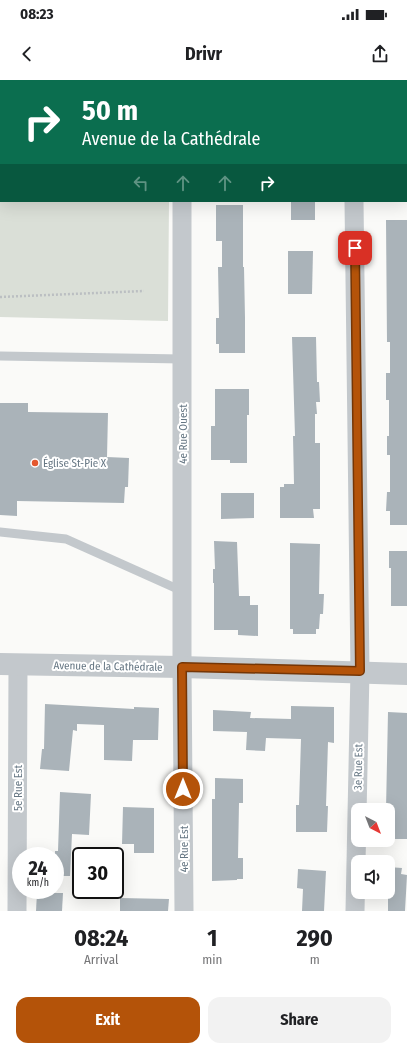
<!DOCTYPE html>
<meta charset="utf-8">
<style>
:root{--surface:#fff;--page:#f2f2f2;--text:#202124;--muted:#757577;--accent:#b45309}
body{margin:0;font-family:"Fira Sans Condensed",sans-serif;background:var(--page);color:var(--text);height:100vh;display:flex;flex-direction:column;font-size:15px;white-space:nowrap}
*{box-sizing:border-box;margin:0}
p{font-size:13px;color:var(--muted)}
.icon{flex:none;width:22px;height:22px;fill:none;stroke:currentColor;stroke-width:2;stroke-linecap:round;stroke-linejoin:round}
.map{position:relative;height:831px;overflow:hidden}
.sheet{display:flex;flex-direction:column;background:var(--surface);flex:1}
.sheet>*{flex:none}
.hud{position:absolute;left:0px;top:0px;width:407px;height:122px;box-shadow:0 4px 16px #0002;background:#0b6e4f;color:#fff;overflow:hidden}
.needle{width:26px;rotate:138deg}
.tools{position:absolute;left:351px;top:723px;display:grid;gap:8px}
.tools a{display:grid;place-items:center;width:44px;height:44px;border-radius:8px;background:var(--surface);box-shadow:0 4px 16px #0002;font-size:20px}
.speed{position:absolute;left:12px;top:767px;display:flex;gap:8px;font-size:20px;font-weight:700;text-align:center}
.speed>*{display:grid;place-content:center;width:52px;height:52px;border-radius:50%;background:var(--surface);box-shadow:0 4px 16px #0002;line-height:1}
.speed small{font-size:10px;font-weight:400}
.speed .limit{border:2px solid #111;border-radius:6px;background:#fff;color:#111}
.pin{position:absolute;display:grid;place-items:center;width:34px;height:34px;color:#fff;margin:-17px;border-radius:8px;box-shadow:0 2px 6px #0006}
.me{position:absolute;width:44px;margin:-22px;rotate:0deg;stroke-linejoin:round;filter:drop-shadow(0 0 3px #0008)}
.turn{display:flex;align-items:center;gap:14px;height:84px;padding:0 16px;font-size:18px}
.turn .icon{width:52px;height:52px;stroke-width:2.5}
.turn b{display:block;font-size:28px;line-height:34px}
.lanes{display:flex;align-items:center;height:38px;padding:0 16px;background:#0003;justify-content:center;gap:20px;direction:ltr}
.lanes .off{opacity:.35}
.eta{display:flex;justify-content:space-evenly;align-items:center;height:68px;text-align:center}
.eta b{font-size:24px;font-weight:700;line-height:28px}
.cta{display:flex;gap:8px;margin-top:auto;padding:8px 16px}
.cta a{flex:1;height:46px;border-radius:12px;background:var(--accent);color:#fff;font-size:16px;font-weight:700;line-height:46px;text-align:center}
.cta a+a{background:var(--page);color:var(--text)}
.status{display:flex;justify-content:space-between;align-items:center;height:28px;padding:0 20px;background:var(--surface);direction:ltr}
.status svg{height:11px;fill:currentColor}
header{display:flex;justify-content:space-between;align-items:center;height:52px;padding:0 16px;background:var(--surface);font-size:18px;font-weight:700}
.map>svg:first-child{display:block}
</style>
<div class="status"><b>08:23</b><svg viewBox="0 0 49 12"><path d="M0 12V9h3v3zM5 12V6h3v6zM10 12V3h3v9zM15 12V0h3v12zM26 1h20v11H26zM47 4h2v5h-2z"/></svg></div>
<header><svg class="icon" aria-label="back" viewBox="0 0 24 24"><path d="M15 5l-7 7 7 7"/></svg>Drivr<svg class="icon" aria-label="share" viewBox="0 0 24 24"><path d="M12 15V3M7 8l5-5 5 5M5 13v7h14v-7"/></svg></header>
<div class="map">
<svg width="407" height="831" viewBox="0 0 407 831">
<rect width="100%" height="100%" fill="#fafaf8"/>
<!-- green -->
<path fill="#dadfd7" d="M0,0H170L1,1V121H169L168,241L0,237Z"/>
<!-- building -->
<g fill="#aab3b9">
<rect x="291" y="121" width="24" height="19"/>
<path d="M216,125H243V187H244L245,238V273H219V264H216V238H219L218,187H222V161H216Z"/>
<path d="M386,140H407V445H390V431H386L387,412H390V375H387V356H389V320H386V293H390V262H387Z"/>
<path d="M288,171H313L312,214H288Z"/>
<path d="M292,257H316L317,302H319L320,322H316L317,334H315V363H320V429H313L314,438H280V407H284V404H294L293,356H295Z"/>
<path d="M215,309H249V335H247V383H230V380H211V346H215Z"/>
<path d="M0,323H28V332L108,333L107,377L129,378L128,407H125L124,423L17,421V436L0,435Z"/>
<path d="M221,413H254V438L221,439Z"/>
<path d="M214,461L237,462L239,516H250V525H258V556L238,555V550H214V503H213V489H215Z"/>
<path d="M290,463L320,464L319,514H324L323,534H320L319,549H316V554H293V549H290Z"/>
<path d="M389,471H407V526H391V488H389Z"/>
<path d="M45,624L134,629V627L159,628L158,660H133L132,681L104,680V645L77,644V651L73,650L69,691L40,689L42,669H44Z"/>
<path d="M291,626L334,627V663L328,662L326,726H328L327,752H296V725H299L301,659L266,658L265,671L246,670L247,652L213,651V630L251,632L250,638L291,639Z"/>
<path d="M388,632L407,633V759H388V730H386Z"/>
<path d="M215,698L243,699V723H239L238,778H243V799H237V800L212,801V719H215Z"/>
<path d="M60,712L91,714L89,755L72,754L70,796H55V771H58Z"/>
<path d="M123,727L154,728V773H134V764H122Z"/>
<path d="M388,787L402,788L401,794L407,795L405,831H388Z"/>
<path d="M298,789L326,791L324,831H302L303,809L297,808Z"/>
<path d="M37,813H63L62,831H36Z"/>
<path d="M120,818L169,819L168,831H120Z"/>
</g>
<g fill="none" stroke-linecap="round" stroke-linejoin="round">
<!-- path -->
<path stroke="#bbbfc2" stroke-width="2.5" stroke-dasharray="2 2" stroke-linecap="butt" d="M0,217L144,211"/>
<!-- service -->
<g stroke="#c3c8cc" stroke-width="9">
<path d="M0,276L183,279"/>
<path d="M0,452L66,459L182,511"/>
</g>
<!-- minor -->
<g stroke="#c3c8cc" stroke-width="19">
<path d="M353,0V1"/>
<path d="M187,1V0"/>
<path d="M182,121V587L184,831"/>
<path d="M354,121L360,591L355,831"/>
<path d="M17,831L18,585"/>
</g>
<!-- tertiary -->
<path stroke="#c3c8cc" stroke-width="22" d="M0,584L182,587L407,594"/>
</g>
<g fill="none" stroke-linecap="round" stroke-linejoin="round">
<!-- route casing -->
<g stroke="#753606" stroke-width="10">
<path id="route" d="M183,709L182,587L360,591L355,168"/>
</g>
<!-- route -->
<use href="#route" stroke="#b45309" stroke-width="7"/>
</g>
<!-- markers -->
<circle fill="#e4572e" stroke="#fff" stroke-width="1.5" cx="35" cy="383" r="4"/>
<g text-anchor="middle" stroke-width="4" stroke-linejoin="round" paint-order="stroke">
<!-- street labels -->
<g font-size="11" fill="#657683" stroke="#fff">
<text transform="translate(183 354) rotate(-90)" y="4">4e Rue Ouest</text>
<text transform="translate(108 586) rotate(1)" y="4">Avenue de la Cathédrale</text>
<text transform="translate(358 687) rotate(-89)" y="4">3e Rue Est</text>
<text transform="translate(18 708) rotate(-90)" y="4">5e Rue Est</text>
<text transform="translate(184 769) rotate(-90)" y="4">4e Rue Est</text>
</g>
<!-- poi labels -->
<g font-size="11" fill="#657683" stroke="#fff" text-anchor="start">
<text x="43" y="387">Église St-Pie X</text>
</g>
</g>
</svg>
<div class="tools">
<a><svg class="needle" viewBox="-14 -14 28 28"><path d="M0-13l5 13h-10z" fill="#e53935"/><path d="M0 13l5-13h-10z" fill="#757577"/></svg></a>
<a><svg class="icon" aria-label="sound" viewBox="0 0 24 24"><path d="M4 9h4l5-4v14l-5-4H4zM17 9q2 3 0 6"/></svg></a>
</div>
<div class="speed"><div>24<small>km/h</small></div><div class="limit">30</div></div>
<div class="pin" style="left:355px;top:168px;background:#d93025"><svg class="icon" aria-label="arrive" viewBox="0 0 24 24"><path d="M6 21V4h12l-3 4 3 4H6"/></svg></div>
<svg class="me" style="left:183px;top:709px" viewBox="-20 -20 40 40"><circle r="17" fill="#b45309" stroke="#fff" stroke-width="3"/><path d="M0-11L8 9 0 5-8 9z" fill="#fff"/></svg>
<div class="hud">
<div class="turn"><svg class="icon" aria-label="right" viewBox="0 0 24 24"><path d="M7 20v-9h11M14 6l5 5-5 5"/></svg><div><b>50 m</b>Avenue de la Cathédrale</div></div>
<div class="lanes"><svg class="icon off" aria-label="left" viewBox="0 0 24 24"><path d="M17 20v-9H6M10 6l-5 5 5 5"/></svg><svg class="icon off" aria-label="ahead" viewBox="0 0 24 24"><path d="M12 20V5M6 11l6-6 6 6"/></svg><svg class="icon off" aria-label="ahead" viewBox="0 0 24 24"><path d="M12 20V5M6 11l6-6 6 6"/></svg><svg class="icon" aria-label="right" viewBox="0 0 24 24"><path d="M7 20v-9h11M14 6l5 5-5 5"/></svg></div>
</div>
</div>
<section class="sheet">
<div class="eta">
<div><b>08:24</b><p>Arrival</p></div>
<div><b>1</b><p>min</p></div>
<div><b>290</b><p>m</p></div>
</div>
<div class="cta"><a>Exit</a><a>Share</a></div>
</section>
